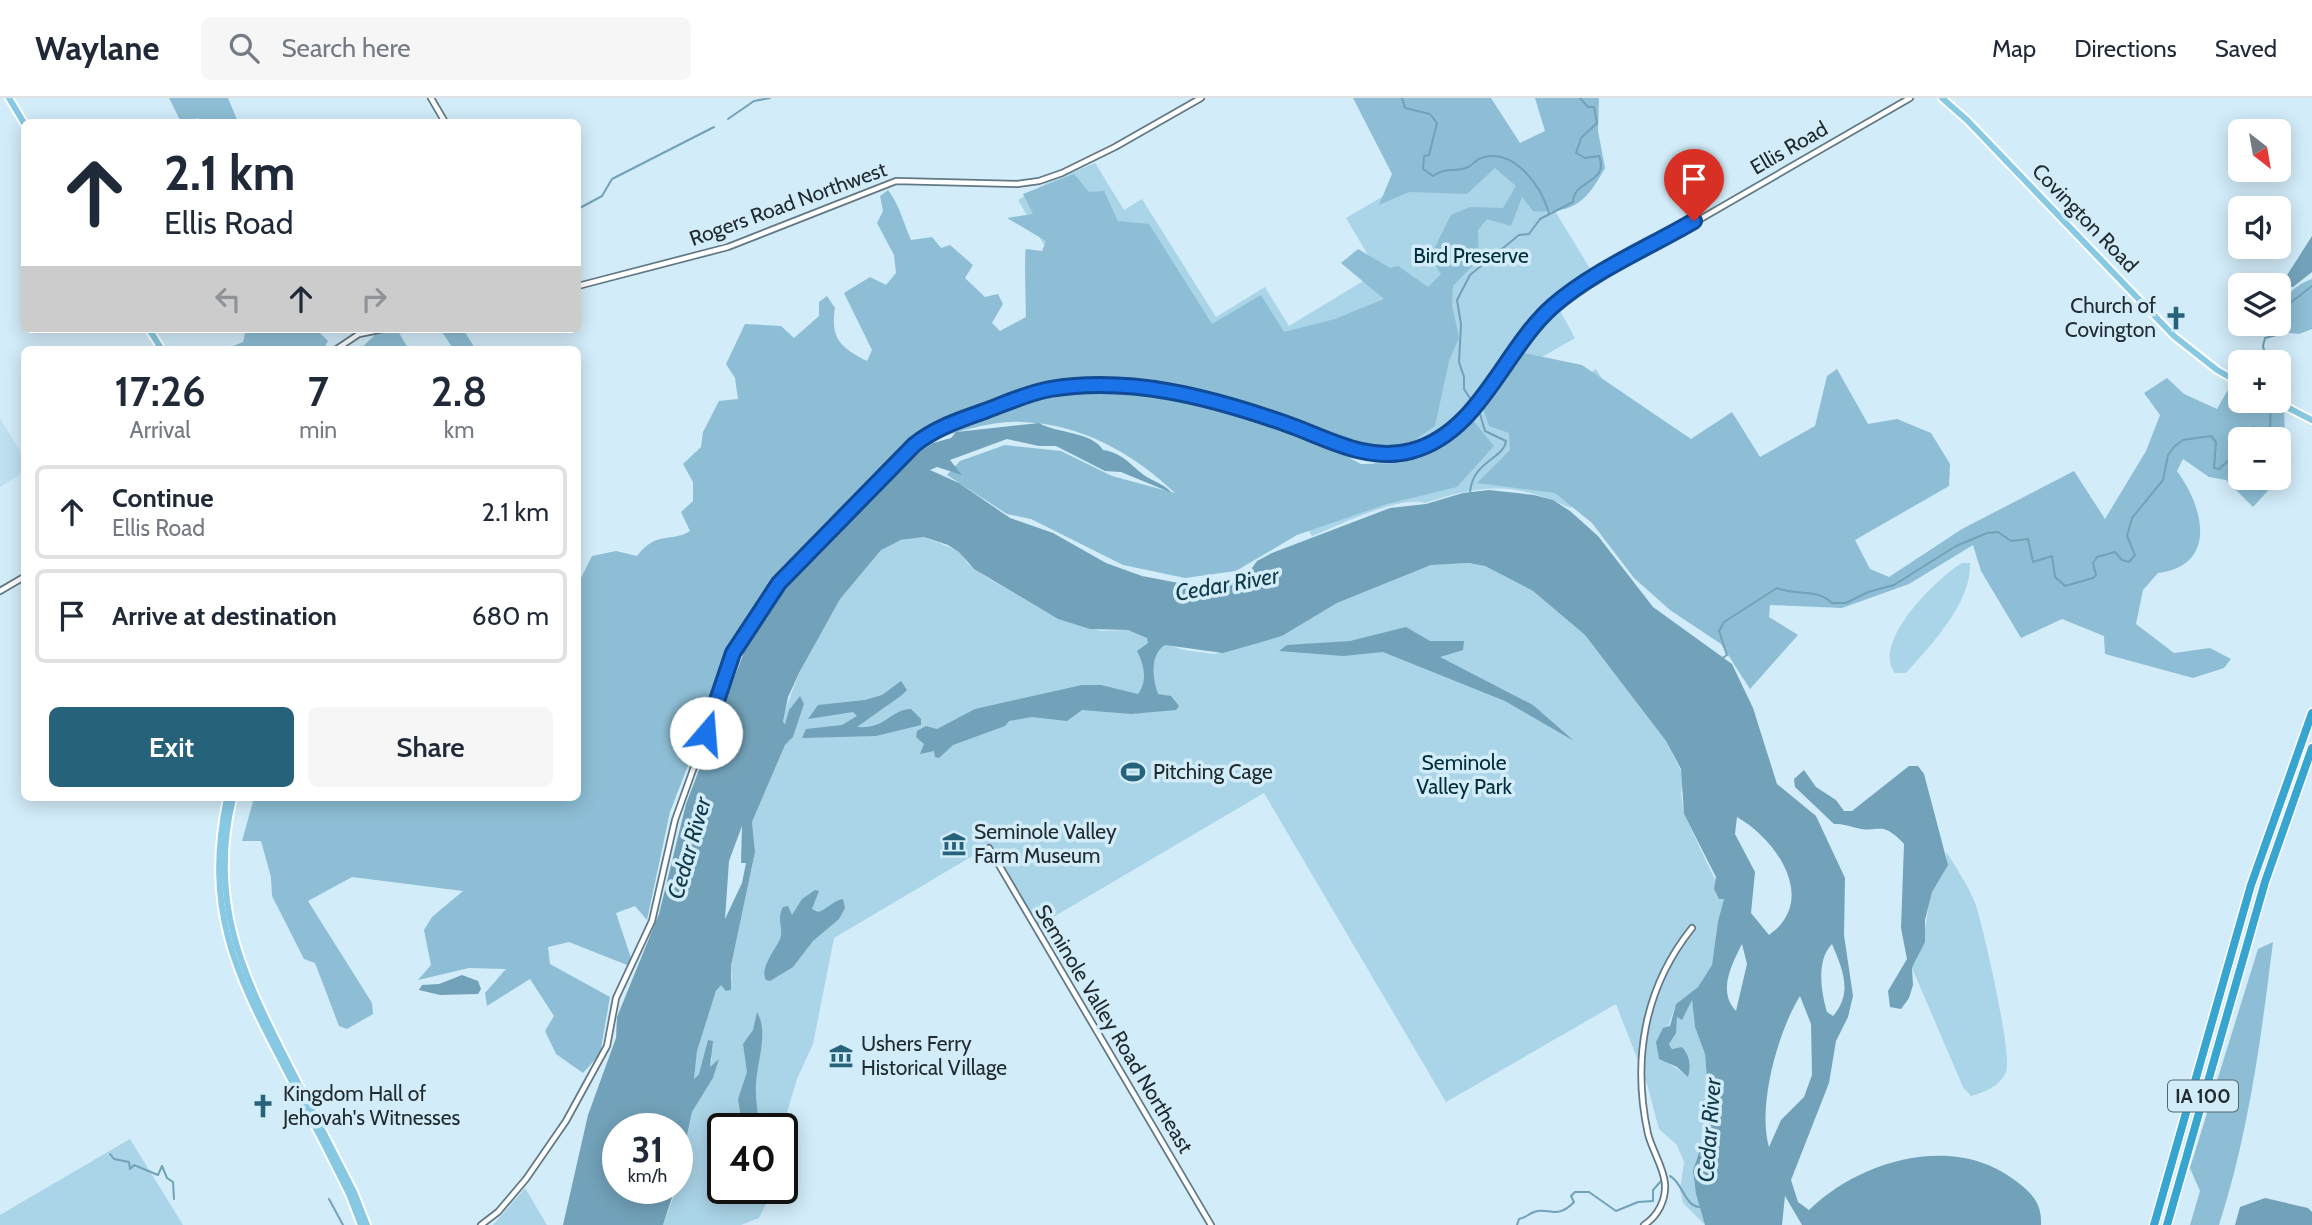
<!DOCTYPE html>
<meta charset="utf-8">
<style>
:root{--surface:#fff;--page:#f6f6f7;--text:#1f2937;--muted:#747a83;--line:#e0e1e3;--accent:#26627a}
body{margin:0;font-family:Cabin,sans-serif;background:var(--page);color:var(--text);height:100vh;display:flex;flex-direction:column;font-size:26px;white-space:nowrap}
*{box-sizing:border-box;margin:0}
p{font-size:23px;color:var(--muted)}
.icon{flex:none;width:38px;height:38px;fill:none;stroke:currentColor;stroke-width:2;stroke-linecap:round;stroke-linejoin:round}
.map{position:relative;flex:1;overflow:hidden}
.sheet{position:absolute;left:21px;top:248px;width:560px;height:455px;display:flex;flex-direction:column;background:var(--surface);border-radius:10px;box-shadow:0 4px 18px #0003}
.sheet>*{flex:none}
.guide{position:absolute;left:21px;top:21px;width:560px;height:214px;border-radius:10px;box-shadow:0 4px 18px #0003;background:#fff;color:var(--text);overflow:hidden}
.needle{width:46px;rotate:149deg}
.controls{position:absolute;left:2228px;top:21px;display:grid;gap:14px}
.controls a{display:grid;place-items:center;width:63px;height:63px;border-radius:10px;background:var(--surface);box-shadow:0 4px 18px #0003;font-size:35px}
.speed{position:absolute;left:602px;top:1015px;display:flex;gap:14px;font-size:35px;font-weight:700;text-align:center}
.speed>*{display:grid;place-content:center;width:91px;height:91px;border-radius:50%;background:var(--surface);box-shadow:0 4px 18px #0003;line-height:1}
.speed small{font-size:18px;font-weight:400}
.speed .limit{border:4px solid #111;border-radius:10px;background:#fff;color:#111}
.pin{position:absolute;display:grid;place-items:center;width:60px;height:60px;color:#fff;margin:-72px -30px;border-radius:50% 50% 50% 0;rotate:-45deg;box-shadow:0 0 7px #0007}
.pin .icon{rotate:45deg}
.me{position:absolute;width:77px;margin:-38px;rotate:18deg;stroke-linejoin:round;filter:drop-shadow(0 0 5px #0008)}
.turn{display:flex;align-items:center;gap:24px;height:147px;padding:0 28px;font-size:32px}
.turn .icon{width:91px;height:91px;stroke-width:2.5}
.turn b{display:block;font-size:49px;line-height:60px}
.lanes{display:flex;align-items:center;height:66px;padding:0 28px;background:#0003;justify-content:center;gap:35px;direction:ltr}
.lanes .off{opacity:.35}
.eta{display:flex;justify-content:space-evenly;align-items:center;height:119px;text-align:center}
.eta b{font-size:42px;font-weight:600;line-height:49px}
.primary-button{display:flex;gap:14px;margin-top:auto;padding:14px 28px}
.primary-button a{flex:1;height:80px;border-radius:10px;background:var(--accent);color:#fff;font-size:28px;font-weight:600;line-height:80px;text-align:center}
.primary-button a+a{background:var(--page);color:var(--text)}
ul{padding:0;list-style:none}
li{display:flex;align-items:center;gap:21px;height:94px;margin:0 14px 10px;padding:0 14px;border:4px solid var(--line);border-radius:10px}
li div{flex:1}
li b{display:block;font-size:26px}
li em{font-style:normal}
header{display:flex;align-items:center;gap:42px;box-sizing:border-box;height:98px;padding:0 35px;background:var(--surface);border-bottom:2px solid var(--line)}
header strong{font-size:33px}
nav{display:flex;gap:38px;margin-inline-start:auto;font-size:24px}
.search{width:490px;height:63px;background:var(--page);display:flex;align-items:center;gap:18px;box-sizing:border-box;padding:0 24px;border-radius:10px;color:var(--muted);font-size:26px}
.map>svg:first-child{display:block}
</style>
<header>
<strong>Waylane</strong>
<div class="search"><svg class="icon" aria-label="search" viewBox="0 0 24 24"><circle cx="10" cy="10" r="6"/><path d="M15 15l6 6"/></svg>Search here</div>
<nav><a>Map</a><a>Directions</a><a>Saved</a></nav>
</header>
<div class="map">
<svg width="2312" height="1127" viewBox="0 0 2312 1127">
<rect width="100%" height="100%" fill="#d2ecf9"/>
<!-- built -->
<path fill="#bfe0f0" d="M0,320L24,360V374L0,389Z"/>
<!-- green -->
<g fill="#aad4e7">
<path d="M1503,28L1594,177L1554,202L1575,240L1535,263L1576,283L1596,271L1639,341L1627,375L1570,410C1515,384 1483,386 1425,405C1399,397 1338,428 1312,438L1296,413L1377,363L1379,347L1186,291L1131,284L1133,259L1048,154L1018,102L1045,86L1095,65L1124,112L1142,101L1216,219L1265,189L1289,228L1378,174L1346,120Z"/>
<path d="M924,439L959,453L968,466L986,479L1058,521L1101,533L1128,532L1183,552L1214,556L1282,538L1337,505L1431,467L1469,465L1485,468L1533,493L1585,537L1666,643L1684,679L1681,695L1684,716L1724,801L1718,823L1712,867L1698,889L1676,906L1658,957C1667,966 1678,970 1687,978L1686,953L1682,949L1673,951L1669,946L1677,918L1685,916L1692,901L1695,929L1705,956L1710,1019L1696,1062L1694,1084L1705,1127L1683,1105L1680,1092L1684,1064L1677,1047L1659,1031L1647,986L1616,906L1446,1004L1264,695L1038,828L991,747L834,840L813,946L797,981L782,1031H723V1090H774L759,1120L741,1127H663L677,1090L692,1014L713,980L718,962L710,970L712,960L707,953L699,976L694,981L697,953L716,894L720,887L732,882L731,868L755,754L752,724L785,647L793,639L804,606L788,617L786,626L783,624C794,574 842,481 883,450C895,442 911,441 924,439Z"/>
<path d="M1962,465H1970C1972,504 1931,547 1906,575H1895C1871,544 1937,480 1962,465Z"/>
<path d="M1946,753C1956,770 1968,787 1975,805C1983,827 2013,959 2006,974C2000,988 1985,994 1971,998L1963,989L1912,870C1926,848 1925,824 1930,800C1934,781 1949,775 1946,753Z"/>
<path d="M130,1041L183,1127H0V1117Z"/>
<path d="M525,1090L547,1127H493Z"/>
</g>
<!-- forest -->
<g fill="#8dbed5">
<path d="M169,0H228L238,24H202L198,20L181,24Z"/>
<path d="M1353,0H1491L1520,45L1545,33L1535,0H1599L1598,33L1605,70C1586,104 1574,116 1533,113L1522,99L1511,128L1487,121L1478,132L1479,161L1453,188L1452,207L1459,240L1449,263L1435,328L1400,352L1364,351L1259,309L1116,280L1040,289L924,334L834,421L773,487L738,538L670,714L647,822L635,808L616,815L631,860L627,867L569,844L548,849L550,866L610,899L600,956L583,975L556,956L545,933L554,918L530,881L487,908L485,895L506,871L469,870L418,882L431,867L424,832L432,819L463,793L352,779L308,803L372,905L373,916L347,931L339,928L315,865L304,861L272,798L271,779L261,743H242L254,700H578V486L592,458L616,453L637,458C657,432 671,445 690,433L681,414L693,403V384L683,366L701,349L703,334L719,303L738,301L735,280L726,266L745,226L781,228L794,240L819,218V204L827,198L835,210C830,241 841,250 867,263L872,252L844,195L870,179L886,187L896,175L894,157L877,125L883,113L880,98L888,92C900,108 903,124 911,142L932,139L941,150L950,147L973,167L965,180L985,199L998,196L1003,206L992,225L1000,233L1026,219C1026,209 1024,156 1026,151L1042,153L1046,143L1007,120L1033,116L1023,96L1074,76L1089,94L1104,93L1118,123L1149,126L1212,226L1261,197L1284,234L1335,221L1384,201L1341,165L1358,151L1390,170L1398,168L1428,189L1441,176L1430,159L1451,117L1470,109L1503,110L1516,88L1495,70L1467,96L1409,94L1379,107L1392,76Z"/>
<path d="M2312,181V231L2299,236L2282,234L2275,226H2278C2278,204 2292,188 2312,181Z"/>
<path d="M246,231H316L328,243L323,252H223L243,244Z"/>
<path d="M440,231H463L476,252H454Z"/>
<path d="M398,233L409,252H359L375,237Z"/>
<path d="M1524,255L1582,267L1691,341L1732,314L1760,359L1815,328L1827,278L1837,271L1868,326L1897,321L1931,335L1950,366L1949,388L1855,442L1870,471L1889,479L1962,431L2074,373L2105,421L2146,353L2160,317L2144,295L2167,280L2184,296L2217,311L2229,290L2240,294V303H2261L2284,312L2285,339L2279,346L2278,341H2240V380H2278L2279,370L2285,374L2253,409L2226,382L2209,379L2183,361L2177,373C2204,410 2218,467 2158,475L2143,492L2136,526L2174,555L2210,550L2231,561L2224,570L2193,580L2105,556L2104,538L2062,521L2021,540L1981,473L1973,447L1909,486L1842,510L1770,507L1769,519L1798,537L1750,591L1721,546L1670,512L1634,480L1592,425L1555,395L1477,385L1510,352L1509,335L1489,328L1482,307Z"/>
<path d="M1117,294L1201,304L1331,350L1361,366L1401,365L1442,350L1472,321L1494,348L1457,389L1387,406L1297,437L1236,473L1185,480L1123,467L1031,421L1007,416L947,377L960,363L1005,347L1061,353L1112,378L1175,395C1133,355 1081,326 1022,324C991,322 956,335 927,343L980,320L1054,297Z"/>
<path d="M2273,844C2261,940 2249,1034 2219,1127H2190L2200,1093L2190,1070L2258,851Z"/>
</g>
<!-- water -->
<g fill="#72a2b9" fill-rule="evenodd">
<path d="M2312,138V174L2293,189L2286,188L2284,182Z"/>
<path d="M1039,325C1058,336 1091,333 1103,352C1121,355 1127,363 1140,374C1150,383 1162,384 1172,395L1121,374L1105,373L1056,348H1039L1007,341L950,362L962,377L937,369L930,372L959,385L1010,420L1053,435L1106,465L1142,478L1189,487L1239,482L1245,480L1257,463L1272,455L1390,410L1426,406L1463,395L1489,392L1534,397L1553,402L1570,413L1598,438L1653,509L1732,566L1753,610L1777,686L1816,718L1845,780L1844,837L1853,898L1848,919L1836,943L1829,985L1791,1082L1798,1104L1809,1112C1861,1061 1955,1035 2016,1083C2033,1096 2042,1106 2041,1127H1802L1785,1098L1782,1127H1705L1696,1096L1693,1073L1710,1019L1705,956L1695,929L1692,902L1682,922L1677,919L1676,935L1669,946L1672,951L1682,949C1690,957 1691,969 1688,979L1677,969L1659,961L1656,944L1663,930L1670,928L1676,906L1698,889L1712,867L1718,823L1724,801H1719L1714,791L1716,779L1684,716L1681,671L1666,643L1585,537L1533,493L1485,468L1469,465L1431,467L1337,505L1282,538L1223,555L1165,547C1150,556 1152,580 1158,596L1171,598L1179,608L1176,612L1131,616L1082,612L1067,623L1032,619L1009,623L1005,628L953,647L939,660L935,659L934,653L920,656L924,646L916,639L917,633L926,628L937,631L975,611L1082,587H1101L1138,596C1148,583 1144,566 1137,553L1148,545L1147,540L1128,532L1090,531L1058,521L974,471L959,454L948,447L924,439L901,442L881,452L840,501L800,573L788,599L783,624L785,626L789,612L800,598L804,606L793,639L785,647L752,724L755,754L731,868V892L726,893L721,887L716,893L697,953L694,981L699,976L708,942L713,943L710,969L719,961L713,980L692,1014L677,1085V1031H618V1090H675L663,1127H563L588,1017L616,940L617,919L659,816L686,706L749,541L789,484L855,412L912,359L933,345L951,340L956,334ZM1737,719C1776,741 1819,802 1769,837L1751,815L1755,774L1735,736ZM742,728L741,765H746L742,785L725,821L729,763ZM1742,846L1747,866L1736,913C1717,893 1732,866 1742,846ZM1832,846C1843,872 1853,895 1833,918L1827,914C1821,894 1816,862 1832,846ZM1800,898L1811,926L1812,977L1804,999L1781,1022L1769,1049C1757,1009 1778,933 1800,898Z"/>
<path d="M1406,529L1430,543H1464L1463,552L1440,559L1533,607L1574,643L1505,603L1383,554L1343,558L1279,553L1287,547L1350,543Z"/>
<path d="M901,583L907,592L902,597L857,629C887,631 889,612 911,611L921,621V627L876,638L802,640L806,631L842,627L857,618L853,614L808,621L818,607L865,602L882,597Z"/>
<path d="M1909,668H1918L1924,676L1948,767L1932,794L1925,822V844L1912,870L1913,887L1909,900L1901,911L1890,909L1888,893L1907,861L1901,830L1904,746C1881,721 1879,736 1857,730C1848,728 1844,726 1834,726L1795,689L1794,681L1804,672L1816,689L1836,702L1844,713H1852Z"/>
<path d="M815,792L819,793L812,811L818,814C828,811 832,803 843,801L845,810L839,821L813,843L793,869L770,883L766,882C759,871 775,852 780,841C784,830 776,821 783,809L788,808L792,817L802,801Z"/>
<path d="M462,877L478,883L481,891L478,896L440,897L419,892L422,887L439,886Z"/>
<path d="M757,914C769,934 757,964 756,986C755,1001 758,1016 760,1031H743L738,1001L747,974L743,946L753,932Z"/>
<path d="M2265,1100L2308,1110L2312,1114V1127H2235L2240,1109Z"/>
</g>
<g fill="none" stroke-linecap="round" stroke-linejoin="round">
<!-- stream -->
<g stroke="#72a2b9" stroke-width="2">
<path d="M1402,0L1405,10L1430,16L1437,25L1429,57L1424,58L1423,71L1433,78C1446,68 1457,75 1468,69C1473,67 1475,62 1481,60C1514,49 1541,88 1549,115"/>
<path d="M728,21L754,3L770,0"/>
<path d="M578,111L602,98L612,81L714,29"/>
<path d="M303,252L306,250"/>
<path d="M2267,264L2263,248L2265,240L2280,236L2290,219V205L2312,188"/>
<path d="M2245,341L2253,329L2261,333L2270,331L2271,303"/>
<path d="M1470,395C1472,363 1504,361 1506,343L1485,333L1480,316L1464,291V279L1459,264L1461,226L1457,202L1470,177L1519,137L1529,136L1540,121L1573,104C1573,82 1610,85 1599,58L1585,60L1576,55L1581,40L1597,25L1594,9H1588L1580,0"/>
<path d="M1721,561L1727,557L1719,533L1724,524L1777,490C1795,498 1817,490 1832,505H1846L1868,494L1894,487L1956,448L1987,435L1998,434L2011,443L2028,441L2033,464L2052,458L2055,479L2065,488L2093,480L2096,477L2093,465L2097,459L2115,454L2122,462L2129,464L2135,457L2127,438L2132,420L2163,382L2168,357L2174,349L2183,342L2211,338L2216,344L2214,370L2219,371L2240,352"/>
<path d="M110,1056L114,1061L129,1064L130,1071L134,1067L158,1077L162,1068L167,1080L173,1084L174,1101"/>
<path d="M1670,1078C1683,1085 1684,1107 1699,1109"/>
<path d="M329,1101L343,1127"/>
<path d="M1517,1127L1519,1121C1526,1120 1528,1116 1534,1114C1548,1108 1556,1123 1574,1104L1571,1098L1575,1094H1589L1616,1113L1638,1104L1653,1103V1092L1662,1082"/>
</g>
<!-- minor casing -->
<g stroke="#627984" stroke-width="8">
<g id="minor">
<path d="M431,0L445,24"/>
<path d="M578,188L728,149L896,83L1017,86L1039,83L1062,75L1115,49L1201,0"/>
<path d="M335,252L359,236L384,231"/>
<path d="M0,493L24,479"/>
<path d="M989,750L1211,1127"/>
<path d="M481,1127L498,1114L526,1081L566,1023L607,948L616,900L652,823L675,722L738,546L790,473L922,340C942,326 966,319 990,311C1009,304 1029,295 1050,291C1128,278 1205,298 1278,323C1328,339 1378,373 1430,347C1483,320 1512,243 1560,202L1910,0"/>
<path d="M1644,1127C1658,1118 1666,1102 1665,1086C1664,1070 1652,1052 1648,1036C1632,962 1644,890 1692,830"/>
</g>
</g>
<!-- major casing -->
<g stroke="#fff" stroke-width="10">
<g id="major">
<path d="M9,0L24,25"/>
<path d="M1942,0L1967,22L2174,238L2217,272L2240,285"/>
<path d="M149,231L162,252"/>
<path d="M2275,303L2312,322"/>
<path d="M227,700C204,810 234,873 284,968C306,1011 328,1053 349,1096L361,1127"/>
<path d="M233,700C208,804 242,875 288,965C310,1008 332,1051 354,1094L367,1127"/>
</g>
</g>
<!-- highway casing -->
<g stroke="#fff" stroke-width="11">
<g id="highway">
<path d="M2154,1127L2251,787L2312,615"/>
<path d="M2167,1127L2265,784L2312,650"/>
</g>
</g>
<!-- minor -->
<use href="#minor" stroke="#fff" stroke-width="4.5"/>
<!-- major -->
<use href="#major" stroke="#87c9e2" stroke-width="6"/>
<!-- highway -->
<use href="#highway" stroke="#37a5cf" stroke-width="8"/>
</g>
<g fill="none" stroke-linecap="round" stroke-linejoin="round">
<!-- route casing -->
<g stroke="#114b97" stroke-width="18">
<path id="route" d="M706,635L733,555L779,485L914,347C935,330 959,322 985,313C1006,305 1028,295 1050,291C1130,278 1209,299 1284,325C1325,339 1366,365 1411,353C1480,335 1503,252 1553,208C1593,173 1648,150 1694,123"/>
</g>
<!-- route -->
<use href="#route" stroke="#1a73e8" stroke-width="12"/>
</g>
<!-- icons -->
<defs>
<g id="church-bare" transform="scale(1.89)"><path d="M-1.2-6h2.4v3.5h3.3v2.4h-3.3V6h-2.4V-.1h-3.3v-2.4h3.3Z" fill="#26627a" stroke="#d2ecf9" stroke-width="2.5" paint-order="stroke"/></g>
<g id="stadium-bare" transform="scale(1.89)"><path d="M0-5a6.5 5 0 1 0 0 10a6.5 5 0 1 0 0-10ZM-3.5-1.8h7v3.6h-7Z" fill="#26627a" stroke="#d2ecf9" stroke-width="2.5" paint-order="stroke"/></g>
<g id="museum-bare" transform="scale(1.89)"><path d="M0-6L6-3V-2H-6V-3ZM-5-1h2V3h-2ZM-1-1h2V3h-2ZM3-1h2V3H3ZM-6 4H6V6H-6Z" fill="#26627a" stroke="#d2ecf9" stroke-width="2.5" paint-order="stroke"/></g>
</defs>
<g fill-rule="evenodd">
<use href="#church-bare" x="2176" y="220"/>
<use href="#stadium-bare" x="1133" y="674"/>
<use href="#museum-bare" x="954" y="746"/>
<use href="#museum-bare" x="841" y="958"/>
<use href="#church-bare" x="263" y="1008"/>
</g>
<g text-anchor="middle" stroke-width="7" stroke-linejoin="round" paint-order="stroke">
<!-- shield labels -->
<rect fill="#d2ecf9" stroke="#57666c" stroke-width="2" x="2168" y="982.5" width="70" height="31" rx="5"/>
<g font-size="19" font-weight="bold" fill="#222c30">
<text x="2203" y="1005">IA 100</text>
</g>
<!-- street labels -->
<g font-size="21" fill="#222c30" stroke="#d2ecf9">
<text transform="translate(1789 50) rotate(-30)" y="7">Ellis Road</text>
<text transform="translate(788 106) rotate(-20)" y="7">Rogers Road Northwest</text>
<text transform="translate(2085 120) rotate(46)" y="7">Covington Road</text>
<text transform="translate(1114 931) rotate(59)" y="7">Seminole Valley Road Northeast</text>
</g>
<!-- park labels -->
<g font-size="21" fill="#012e3e" stroke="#d2ecf9">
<text x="1471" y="165">Bird Preserve</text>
<text x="1464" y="672">Seminole<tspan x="1464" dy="24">Valley Park</tspan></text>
</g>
<!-- poi labels -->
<g font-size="21" fill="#222c30" stroke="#d2ecf9" text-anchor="start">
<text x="2156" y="215" text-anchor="end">Church of<tspan x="2156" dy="24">Covington</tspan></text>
<text x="1153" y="681">Pitching Cage</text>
<text x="974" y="741">Seminole Valley<tspan x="974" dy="24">Farm Museum</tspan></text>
<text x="861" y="953">Ushers Ferry<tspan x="861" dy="24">Historical Village</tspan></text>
<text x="283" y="1003">Kingdom Hall of<tspan x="283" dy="24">Jehovah's Witnesses</tspan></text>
</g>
<!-- water labels -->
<g font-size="23" font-style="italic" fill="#103b4b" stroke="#d2ecf9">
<text transform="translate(1227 486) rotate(-10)" y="8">Cedar River</text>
<text transform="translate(689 750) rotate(-74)" y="8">Cedar River</text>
<text transform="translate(1709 1032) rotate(-86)" y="8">Cedar River</text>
</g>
</g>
</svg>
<div class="controls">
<a><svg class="needle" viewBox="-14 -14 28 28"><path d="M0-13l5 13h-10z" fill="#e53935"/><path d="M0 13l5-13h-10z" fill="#747a83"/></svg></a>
<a><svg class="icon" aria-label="sound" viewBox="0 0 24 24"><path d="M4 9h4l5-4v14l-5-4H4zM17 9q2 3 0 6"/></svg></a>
<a><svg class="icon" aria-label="layers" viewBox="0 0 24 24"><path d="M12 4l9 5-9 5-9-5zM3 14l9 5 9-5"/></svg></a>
<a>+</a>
<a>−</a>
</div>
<div class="speed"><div>31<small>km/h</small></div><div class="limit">40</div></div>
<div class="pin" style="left:1694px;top:123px;background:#d93025"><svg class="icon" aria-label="arrive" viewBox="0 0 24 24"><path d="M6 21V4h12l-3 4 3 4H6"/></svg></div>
<svg class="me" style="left:706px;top:635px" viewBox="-20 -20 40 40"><circle r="19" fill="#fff"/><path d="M0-13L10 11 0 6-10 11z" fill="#1a73e8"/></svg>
<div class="guide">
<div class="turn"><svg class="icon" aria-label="ahead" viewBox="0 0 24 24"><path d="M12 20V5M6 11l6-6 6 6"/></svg><div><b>2.1 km</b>Ellis Road</div></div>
<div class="lanes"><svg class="icon off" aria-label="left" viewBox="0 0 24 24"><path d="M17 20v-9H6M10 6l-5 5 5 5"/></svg><svg class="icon" aria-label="ahead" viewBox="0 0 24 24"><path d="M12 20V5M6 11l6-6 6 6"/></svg><svg class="icon off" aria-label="right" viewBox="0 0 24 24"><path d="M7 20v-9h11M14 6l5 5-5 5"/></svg></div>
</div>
<section class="sheet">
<div class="eta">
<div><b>17:26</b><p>Arrival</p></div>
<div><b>7</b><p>min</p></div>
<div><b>2.8</b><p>km</p></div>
</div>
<ul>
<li><svg class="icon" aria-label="ahead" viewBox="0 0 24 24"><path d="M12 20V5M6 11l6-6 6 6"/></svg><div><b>Continue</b><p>Ellis Road</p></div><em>2.1 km</em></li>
<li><svg class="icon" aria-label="arrive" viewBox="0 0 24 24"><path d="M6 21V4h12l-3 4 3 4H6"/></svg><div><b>Arrive at destination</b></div><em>680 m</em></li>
</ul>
<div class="primary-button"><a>Exit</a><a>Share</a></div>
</section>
</div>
